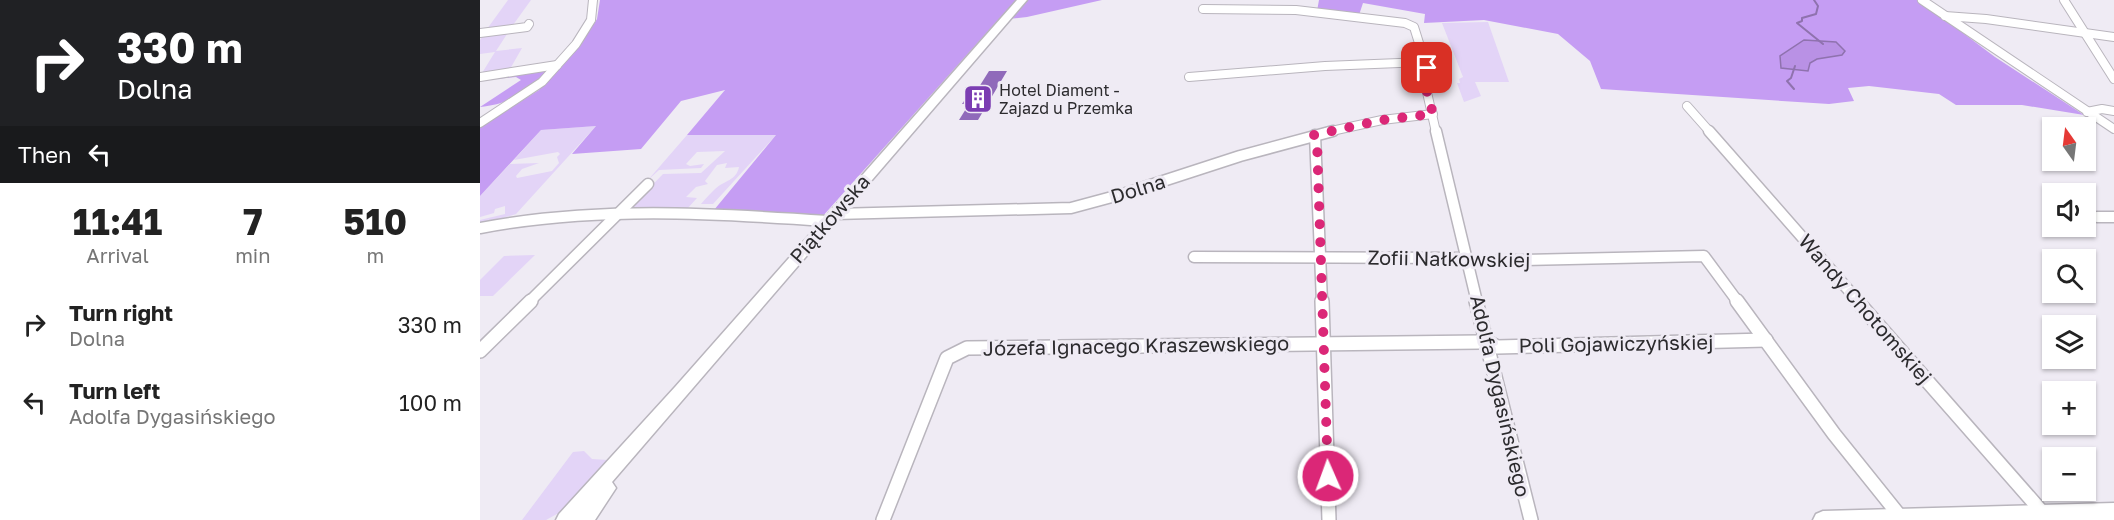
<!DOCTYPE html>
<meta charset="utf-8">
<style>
:root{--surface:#fff;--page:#f6f6f6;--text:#222;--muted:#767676}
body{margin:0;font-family:"Golos Text",sans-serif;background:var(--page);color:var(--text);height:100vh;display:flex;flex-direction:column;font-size:22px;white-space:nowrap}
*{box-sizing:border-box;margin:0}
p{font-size:20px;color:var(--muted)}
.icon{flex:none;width:33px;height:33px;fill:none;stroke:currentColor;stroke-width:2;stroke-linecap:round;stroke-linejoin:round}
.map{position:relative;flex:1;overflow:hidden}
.sheet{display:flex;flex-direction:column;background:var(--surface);width:480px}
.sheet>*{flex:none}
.guide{background:#202124;color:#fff;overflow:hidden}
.needle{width:39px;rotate:346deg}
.controls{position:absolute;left:1562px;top:117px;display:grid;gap:12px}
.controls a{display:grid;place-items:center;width:54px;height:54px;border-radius:0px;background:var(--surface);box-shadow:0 2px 4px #0004;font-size:30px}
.pin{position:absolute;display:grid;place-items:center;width:51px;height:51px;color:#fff;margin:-26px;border-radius:12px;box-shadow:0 3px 9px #0006}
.me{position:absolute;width:66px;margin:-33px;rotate:358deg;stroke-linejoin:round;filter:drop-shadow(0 0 4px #0008)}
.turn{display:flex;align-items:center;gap:21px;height:126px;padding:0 18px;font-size:27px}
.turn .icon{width:78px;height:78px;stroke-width:2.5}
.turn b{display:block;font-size:42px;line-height:51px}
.then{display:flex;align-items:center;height:57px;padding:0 18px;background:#0003;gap:12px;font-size:22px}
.eta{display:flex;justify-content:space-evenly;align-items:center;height:102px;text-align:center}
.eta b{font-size:36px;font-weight:700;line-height:42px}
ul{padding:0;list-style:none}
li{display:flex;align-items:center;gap:18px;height:78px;padding:0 18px}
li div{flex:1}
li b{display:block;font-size:22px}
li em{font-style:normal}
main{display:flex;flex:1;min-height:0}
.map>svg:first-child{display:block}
</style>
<main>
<section class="sheet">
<div class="guide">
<div class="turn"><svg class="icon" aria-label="right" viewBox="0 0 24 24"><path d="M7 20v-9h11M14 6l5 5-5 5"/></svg><div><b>330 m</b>Dolna</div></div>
<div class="then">Then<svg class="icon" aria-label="left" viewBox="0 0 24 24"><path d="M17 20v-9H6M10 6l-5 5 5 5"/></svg></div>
</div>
<div class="eta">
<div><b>11:41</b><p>Arrival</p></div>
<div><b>7</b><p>min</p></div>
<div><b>510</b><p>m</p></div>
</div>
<ul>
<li><svg class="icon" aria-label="right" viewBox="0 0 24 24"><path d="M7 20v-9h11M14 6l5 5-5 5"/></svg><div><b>Turn right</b><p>Dolna</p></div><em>330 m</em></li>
<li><svg class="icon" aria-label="left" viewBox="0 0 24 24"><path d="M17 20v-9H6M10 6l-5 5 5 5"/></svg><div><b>Turn left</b><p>Adolfa Dygasińskiego</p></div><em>100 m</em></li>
</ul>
</section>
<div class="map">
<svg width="1634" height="520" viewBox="0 0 1634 520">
<rect width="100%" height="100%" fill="#efebf4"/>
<!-- green -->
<g fill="#e3d4f7">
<path d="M28,0H51L33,25L7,29Z"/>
<path d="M1008,22L1029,82H995L1001,96L984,102L977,83H980L979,79L983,77L962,23Z"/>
<path d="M29,31L16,51L42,48L30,69L2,73L15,52L0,54V40L4,34Z"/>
<path d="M116,126L36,214L0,225V220L25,214V206L15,209L14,213L0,217V196L30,164L59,163L42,169L36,176L37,178L72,171L79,163L77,157L80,154L78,152L34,160L61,130Z"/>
<path d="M297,134L233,204H221C225,199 230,194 235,189C245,180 256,181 259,167L245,168L247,163L237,165L225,181L228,184L216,187L206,197L217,198L207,209L150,208L183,174L221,173L245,151L217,152L206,164L210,166L224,164L221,168L179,170L168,180L207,135Z"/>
<path d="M55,255L13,296H0V280L24,256Z"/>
<path d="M104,451L112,459L128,460V463L86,509L66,520H42L93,452Z"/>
</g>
<!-- forest -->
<g fill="#c59df3">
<path d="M120,0H622L547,17L518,20L342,217L234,210L296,135H207L245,90L201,101L161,149L92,154L116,126L61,130L0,196V127L59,90L101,44L117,19Z"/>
<path d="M839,0H1439L1515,57L1604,115L1542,105H1476L1459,94L1389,86L1368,88L1374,101L1349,104L1121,89L1110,61L1078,34L1004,20L944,23L945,14L883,3L879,15L837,11Z"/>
<path d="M62,69L66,72C44,93 31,104 0,107L41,80L36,77L16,79L18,76Z"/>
</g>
<!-- water -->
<path fill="#b991e5" stroke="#8f72ae" stroke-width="1.5" d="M1324,40L1356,42L1365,51L1362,55L1337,59L1330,63L1328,71L1301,68L1300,56Z"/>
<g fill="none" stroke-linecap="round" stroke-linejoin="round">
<!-- stream -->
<g stroke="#8f72ae" stroke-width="2">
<path d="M1334,0L1338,6L1336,14L1322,18V21L1317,23L1343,44"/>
<path d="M1314,89L1307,81L1311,78L1315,66"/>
</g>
</g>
<!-- building -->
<path fill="#906aba" d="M509,71H527L498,120H479L489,104H482L488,95H494Z"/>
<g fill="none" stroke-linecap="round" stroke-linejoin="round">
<!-- street-far2 casing -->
<g stroke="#b9b5bd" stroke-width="10">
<g id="street-far2">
<path d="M1442,0L1634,129"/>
<path d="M1584,0L1634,79"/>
<path d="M723,9L816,10L925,23L934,27L949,75L946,88L956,132"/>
<path d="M1465,16L1506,19L1634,37"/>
<path d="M0,33L47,27L49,24"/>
<path d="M0,77L77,65"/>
<path d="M709,77L845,66L944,62"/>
<path d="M1207,106L1230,132"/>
<path d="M1607,112L1622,109L1634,111"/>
<path d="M0,123L62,82L96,44L111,20L113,0"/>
<path d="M847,132L902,120L953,114"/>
</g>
</g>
<!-- street-far1 casing -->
<g stroke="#b9b5bd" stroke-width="13">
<g id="street-far1">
<path d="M956,131L997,302"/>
<path d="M1229,131L1379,302"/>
<path d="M835,135L842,302"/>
<path d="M355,214L591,208L643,194L760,156L853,131"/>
<path d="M1617,217H1634"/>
<path d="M0,228C116,206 231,213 348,221"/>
<path d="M714,257L981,258L996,261L1224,256L1258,302"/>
<path d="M49,302L168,184"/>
</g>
</g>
<!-- street casing -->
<g stroke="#b9b5bd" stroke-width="16">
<g id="street">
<path d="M842,301L849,520"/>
<path d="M996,301L1051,520"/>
<path d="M1257,301L1354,434L1423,520"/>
<path d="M1377,301L1563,513"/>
<path d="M0,351L51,301"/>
<path d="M403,520L467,358L487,348L1000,342H1008L1017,347L1286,340"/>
</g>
</g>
<!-- secondary casing -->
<g stroke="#b9b5bd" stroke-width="3">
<g id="secondary">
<path d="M537,0H547L132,482L136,488L115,520H76L79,514L195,387Z"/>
<path d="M1634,503V520H1333L1336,514L1343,511Z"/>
</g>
</g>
<!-- street-far2 -->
<use href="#street-far2" stroke="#fff" stroke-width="8"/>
<!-- street-far1 -->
<use href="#street-far1" stroke="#fff" stroke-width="10"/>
<!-- street -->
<use href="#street" stroke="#fff" stroke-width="13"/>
<!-- secondary -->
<use href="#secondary" fill="#fff" fill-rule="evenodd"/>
</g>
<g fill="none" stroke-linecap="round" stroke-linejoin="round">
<!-- route -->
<path stroke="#db2777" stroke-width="10" stroke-dasharray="0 18" d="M848,476L837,141L834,135L902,120L953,114L946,88L949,75L947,68"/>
</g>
<!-- icons -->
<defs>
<g id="building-square" transform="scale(1.5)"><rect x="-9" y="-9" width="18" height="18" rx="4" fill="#7b3db2" stroke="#efebf4"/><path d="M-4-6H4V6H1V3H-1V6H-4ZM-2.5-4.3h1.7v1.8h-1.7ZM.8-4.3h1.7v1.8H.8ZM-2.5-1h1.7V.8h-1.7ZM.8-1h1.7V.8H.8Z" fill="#fff"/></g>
</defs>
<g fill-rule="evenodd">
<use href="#building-square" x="498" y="99"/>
</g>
<g text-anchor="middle" stroke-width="6" stroke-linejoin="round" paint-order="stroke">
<!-- far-poi labels -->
<g font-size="16" fill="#2c2b2e" stroke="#efebf4" text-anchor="start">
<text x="519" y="96">Hotel Diament -<tspan x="519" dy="18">Zajazd u Przemka</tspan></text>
</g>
<!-- street labels -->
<g font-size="20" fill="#2c2b2e" stroke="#efebf4">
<text transform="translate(658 189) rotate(-17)" y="7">Dolna</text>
<text transform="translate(350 219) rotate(-49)" y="7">Piątkowska</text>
<text transform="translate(969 259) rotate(1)" y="7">Zofii Nałkowskiej</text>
<text transform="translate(1385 309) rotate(49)" y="7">Wandy Chotomskiej</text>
<text transform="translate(1136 344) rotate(-1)" y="7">Poli Gojawiczyńskiej</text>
<text transform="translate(656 346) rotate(-1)" y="7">Józefa Ignacego Kraszewskiego</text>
<text transform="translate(1020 396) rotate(77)" y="7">Adolfa Dygasińskiego</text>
</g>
</g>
</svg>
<div class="controls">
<a><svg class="needle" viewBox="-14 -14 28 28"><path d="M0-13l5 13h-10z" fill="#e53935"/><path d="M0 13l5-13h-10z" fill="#767676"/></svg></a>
<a><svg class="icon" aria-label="sound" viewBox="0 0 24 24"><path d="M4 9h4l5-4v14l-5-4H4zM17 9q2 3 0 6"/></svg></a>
<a><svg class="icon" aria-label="search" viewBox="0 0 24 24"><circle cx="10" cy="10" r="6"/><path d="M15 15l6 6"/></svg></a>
<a><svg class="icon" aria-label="layers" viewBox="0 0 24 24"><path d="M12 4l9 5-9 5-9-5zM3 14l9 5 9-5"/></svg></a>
<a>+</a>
<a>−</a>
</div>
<div class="pin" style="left:947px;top:68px;background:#d93025"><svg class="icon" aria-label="arrive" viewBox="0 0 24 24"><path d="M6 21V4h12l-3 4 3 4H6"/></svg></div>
<svg class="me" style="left:848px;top:476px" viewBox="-20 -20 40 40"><circle r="17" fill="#db2777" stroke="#fff" stroke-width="3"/><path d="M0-11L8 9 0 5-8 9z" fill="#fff"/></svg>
</div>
</main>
